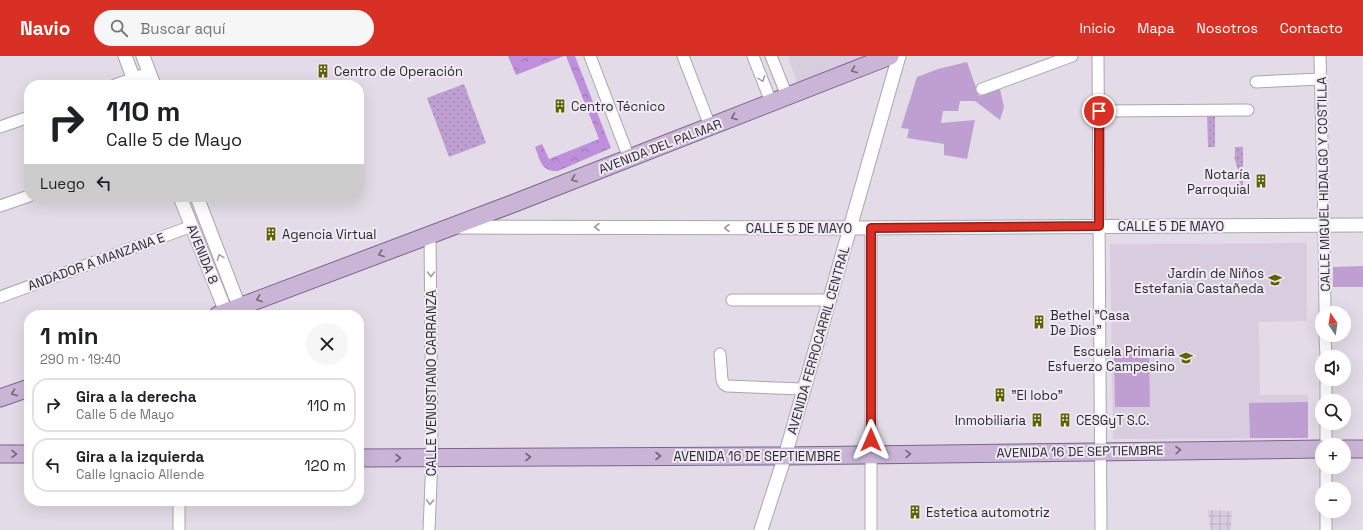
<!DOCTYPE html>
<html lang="es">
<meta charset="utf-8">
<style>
:root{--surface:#fff;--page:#f6f6f6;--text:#202124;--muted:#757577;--line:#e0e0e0;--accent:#d93025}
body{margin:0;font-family:"Space Grotesk",sans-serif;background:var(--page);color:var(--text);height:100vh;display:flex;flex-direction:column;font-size:15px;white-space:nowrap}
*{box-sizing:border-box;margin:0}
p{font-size:13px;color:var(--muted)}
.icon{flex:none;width:22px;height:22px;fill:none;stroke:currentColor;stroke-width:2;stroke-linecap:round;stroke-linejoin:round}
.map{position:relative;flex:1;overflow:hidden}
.details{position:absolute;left:24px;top:254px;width:340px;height:196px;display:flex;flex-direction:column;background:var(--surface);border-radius:16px;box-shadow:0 4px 16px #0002}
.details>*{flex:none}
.hud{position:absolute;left:24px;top:24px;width:340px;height:122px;border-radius:16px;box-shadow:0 4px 16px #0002;background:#fff;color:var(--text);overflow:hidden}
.needle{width:26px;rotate:347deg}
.fabs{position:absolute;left:1315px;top:250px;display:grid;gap:8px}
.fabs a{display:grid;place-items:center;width:36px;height:36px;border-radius:50%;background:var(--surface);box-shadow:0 4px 16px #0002;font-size:20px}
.pin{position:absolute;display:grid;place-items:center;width:34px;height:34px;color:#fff;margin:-17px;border:2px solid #fff;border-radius:50%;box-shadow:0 1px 4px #0007}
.me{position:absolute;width:44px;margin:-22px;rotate:0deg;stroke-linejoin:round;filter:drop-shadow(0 0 3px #0008)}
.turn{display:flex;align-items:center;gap:14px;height:84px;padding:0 16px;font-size:18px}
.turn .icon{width:52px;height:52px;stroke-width:2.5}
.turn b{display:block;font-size:28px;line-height:34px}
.then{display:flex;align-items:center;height:38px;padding:0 16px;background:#0003;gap:8px;font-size:15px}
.round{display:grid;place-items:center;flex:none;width:42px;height:42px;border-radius:21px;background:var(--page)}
.summary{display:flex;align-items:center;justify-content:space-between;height:68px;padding:0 16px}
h1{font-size:24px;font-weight:700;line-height:30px}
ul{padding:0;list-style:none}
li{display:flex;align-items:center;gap:12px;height:54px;margin:0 8px 6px;padding:0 8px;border:2px solid var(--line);border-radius:16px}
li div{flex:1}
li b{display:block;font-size:15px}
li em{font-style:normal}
header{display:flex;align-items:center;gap:24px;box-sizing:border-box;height:56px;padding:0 20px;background:var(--accent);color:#fff}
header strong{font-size:19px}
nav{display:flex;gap:22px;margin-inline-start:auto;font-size:14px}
.search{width:280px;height:36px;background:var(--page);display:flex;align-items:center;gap:10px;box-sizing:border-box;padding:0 14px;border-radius:22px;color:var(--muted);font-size:15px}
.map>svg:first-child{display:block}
</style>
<header>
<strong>Navio</strong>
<div class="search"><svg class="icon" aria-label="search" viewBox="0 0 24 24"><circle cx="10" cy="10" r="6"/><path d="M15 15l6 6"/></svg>Buscar aquí</div>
<nav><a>Inicio</a><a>Mapa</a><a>Nosotros</a><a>Contacto</a></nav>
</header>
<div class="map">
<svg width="1363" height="474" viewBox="0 0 1363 474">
<defs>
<pattern id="industrial-grid" width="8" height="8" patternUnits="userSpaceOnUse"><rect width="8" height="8" fill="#d8cddf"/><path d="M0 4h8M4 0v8" fill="none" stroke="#bab0c0"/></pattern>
<pattern id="forest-crowns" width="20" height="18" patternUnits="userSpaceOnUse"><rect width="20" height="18" fill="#be8fda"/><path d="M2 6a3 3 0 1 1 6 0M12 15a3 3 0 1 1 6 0" fill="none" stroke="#9b75b1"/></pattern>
<pattern id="garden-dots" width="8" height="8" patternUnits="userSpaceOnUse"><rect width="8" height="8" fill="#bf9fd2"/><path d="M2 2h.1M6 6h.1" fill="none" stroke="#9b82ab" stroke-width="1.8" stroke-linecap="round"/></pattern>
</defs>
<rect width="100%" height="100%" fill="#e3dce8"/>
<!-- built -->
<g fill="#d8cddf">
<path d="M788,0H865L797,27Z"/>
<path d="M1307,187V265L1259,266L1260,339H1308V382L1113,383L1110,188Z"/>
</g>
<!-- industrial -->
<path fill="url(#industrial-grid)" d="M1208,454L1232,455L1231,474H1210Z"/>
<!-- forest -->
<g fill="url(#forest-crowns)">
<path d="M508,0H564L516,19Z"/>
<path d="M566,0H575L611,92L558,115C541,116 540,104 535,91L542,88L549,103L599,83Z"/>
</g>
<!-- park -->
<g fill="#bf9fd2">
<path d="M967,6L979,40L1000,33L1004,51L1000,64L975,45H960L958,55H943L941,67L975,64L967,103L944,99V88L907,82L909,73L901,72L917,21L938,13Z"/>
<path d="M1363,210V231H1333V211Z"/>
<path d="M1149,297L1150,351H1115L1114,298Z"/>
<path d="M1308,346V382H1250L1249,347Z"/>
</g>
<!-- garden -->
<g fill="url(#garden-dots)">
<path d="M464,28L486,87L449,101L427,42Z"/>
<path d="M1215,58V91H1208L1207,59Z"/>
<path d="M1235,91H1243V136H1240L1239,117L1234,101L1235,99Z"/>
</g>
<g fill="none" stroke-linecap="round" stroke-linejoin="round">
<!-- minor casing -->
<g stroke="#aca5b0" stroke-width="13">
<g id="minor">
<path d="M590,0L629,102"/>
<path d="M683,0L710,70"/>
<path d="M753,0L771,46"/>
<path d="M771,0L787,40"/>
<path d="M1098,0L1101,474"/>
<path d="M1320,0L1324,169L1325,257"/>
<path d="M1256,26L1320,23"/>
<path d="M115,29L149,17"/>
<path d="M982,33L1072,0"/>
<path d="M1099,55L1248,54"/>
<path d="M0,71L29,61"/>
<path d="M0,150L29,140"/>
<path d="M871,172V474"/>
<path d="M0,241L192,170"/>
<path d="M732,244H829"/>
<path d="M1325,279L1326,301"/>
<path d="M720,298L722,324L724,328L727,330L803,333"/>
<path d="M1326,323V345"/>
<path d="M1326,367V389"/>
<path d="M1326,411V433"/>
<path d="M1326,455V474"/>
<path d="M179,474V445"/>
<path d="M429,474L432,402L430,179"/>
</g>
</g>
<!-- tertiary casing -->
<g stroke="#aca5b0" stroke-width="15">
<g id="tertiary">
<path d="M125,0L136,29"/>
<path d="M143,0L154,29"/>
<path d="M180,141L226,256"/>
<path d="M197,141L239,250"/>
<path d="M457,171L850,172L1363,169"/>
<path d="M761,474L785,400L899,0"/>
</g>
</g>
<!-- primary casing -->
<g stroke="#7c648b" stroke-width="19">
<g id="primary">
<path d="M218,259L512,148L890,0"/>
<path d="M0,342L29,332"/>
<path d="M1344,393H1363"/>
<path d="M0,398H29"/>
<path d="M359,402L785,400L1322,393"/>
</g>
</g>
<!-- minor -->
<use href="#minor" stroke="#fff" stroke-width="11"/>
<!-- tertiary -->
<use href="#tertiary" stroke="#fff" stroke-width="13"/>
<!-- primary -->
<use href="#primary" stroke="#cab5d7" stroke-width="17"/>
</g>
<!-- one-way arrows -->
<defs><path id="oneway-chevron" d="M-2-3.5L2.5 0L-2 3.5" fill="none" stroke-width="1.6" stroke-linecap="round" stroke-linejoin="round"/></defs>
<g stroke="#736879">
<use href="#oneway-chevron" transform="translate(854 14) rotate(159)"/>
<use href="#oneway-chevron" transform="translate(734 61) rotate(159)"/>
<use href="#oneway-chevron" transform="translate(574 123) rotate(159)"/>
<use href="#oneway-chevron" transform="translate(381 198) rotate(160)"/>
<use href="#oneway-chevron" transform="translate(259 243) rotate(160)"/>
<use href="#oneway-chevron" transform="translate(14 337) rotate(159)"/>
<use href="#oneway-chevron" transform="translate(1178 394) rotate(-1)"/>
<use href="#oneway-chevron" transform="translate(14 398) rotate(1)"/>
<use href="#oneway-chevron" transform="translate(908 398) rotate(-1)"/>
<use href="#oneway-chevron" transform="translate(658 400)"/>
<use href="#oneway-chevron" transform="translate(528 401)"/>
<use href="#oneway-chevron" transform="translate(398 402)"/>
</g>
<g stroke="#a09fa0">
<use href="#oneway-chevron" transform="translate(762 23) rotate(70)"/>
<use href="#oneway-chevron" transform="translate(597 171) rotate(-180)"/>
<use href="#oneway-chevron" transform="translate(727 172) rotate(-180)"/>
<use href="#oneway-chevron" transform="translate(220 201) rotate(-111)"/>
<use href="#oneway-chevron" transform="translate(431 218) rotate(90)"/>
<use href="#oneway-chevron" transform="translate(430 446) rotate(92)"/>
</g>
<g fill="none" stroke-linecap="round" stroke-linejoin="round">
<!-- route casing -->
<g stroke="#8d1f18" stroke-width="10">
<path id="route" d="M871,384V172L1099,170V55"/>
</g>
<!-- route -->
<use href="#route" stroke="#d93025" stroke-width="7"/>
</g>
<!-- icons -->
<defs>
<g id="building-bare" transform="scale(1.08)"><path d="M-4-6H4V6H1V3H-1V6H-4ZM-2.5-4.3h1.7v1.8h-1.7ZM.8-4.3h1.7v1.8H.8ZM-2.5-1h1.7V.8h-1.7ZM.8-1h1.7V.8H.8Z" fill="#5d6300" stroke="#f0eaf5" stroke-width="2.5" paint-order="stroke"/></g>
<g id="school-bare" transform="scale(1.08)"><path d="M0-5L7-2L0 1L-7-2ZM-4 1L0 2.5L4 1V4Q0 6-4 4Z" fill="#5d6300" stroke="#f0eaf5" stroke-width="2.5" paint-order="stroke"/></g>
</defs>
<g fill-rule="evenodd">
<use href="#building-bare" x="323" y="15"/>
<use href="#building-bare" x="560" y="50"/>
<use href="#building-bare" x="1261" y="125"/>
<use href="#building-bare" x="271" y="178"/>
<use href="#school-bare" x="1275" y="224"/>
<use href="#building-bare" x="1039" y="266"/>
<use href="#school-bare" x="1186" y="302"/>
<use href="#building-bare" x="1000" y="339"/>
<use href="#building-bare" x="1037" y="364"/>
<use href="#building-bare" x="1065" y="364"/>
<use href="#building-bare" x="915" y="456"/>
</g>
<g text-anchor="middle" stroke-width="4" stroke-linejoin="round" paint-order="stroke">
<!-- poi labels -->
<g font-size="13" fill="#2b292d" stroke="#f0eaf5" text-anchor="start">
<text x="334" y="20">Centro de Operación</text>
<text x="571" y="55">Centro Técnico</text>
<text x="1250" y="123" text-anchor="end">Notaría<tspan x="1250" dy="15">Parroquial</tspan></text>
<text x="282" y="183">Agencia Virtual</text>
<text x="1264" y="222" text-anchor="end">Jardín de Niños<tspan x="1264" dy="15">Estefania Castañeda</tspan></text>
<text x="1050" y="264">Bethel "Casa<tspan x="1050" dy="15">De Dios"</tspan></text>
<text x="1175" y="300" text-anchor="end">Escuela Primaria<tspan x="1175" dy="15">Esfuerzo Campesino</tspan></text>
<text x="1011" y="344">"El lobo"</text>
<text x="1026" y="369" text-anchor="end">Inmobiliaria</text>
<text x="1076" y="369">CESGyT S.C.</text>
<text x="926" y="461">Estetica automotriz</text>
</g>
<!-- street labels -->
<g font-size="13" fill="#2b292d" stroke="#f0eaf5">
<text transform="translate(660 90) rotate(-21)" y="5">AVENIDA DEL PALMAR</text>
<text transform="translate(1323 128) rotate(-91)" y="5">CALLE MIGUEL HIDALGO Y COSTILLA</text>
<text x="1171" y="175">CALLE 5 DE MAYO</text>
<text x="799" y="177">CALLE 5 DE MAYO</text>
<text transform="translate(203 198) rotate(68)" y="5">AVENIDA 8</text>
<text transform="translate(96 205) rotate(-20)" y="5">ANDADOR A MANZANA E</text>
<text transform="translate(818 284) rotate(-74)" y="5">AVENIDA FERROCARRIL CENTRAL</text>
<text transform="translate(431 327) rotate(-90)" y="5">CALLE VENUSTIANO CARRANZA</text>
<text transform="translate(1080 395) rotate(-1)" y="5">AVENIDA 16 DE SEPTIEMBRE</text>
<text x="757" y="405">AVENIDA 16 DE SEPTIEMBRE</text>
</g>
</g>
</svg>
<div class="fabs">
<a><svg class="needle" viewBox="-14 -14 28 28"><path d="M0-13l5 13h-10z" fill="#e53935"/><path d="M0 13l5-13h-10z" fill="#757577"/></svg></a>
<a><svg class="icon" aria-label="sound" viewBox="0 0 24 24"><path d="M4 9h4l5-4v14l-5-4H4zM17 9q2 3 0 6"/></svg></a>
<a><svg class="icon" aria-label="search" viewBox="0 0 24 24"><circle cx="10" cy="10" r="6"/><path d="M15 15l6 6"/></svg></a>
<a>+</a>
<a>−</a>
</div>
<div class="pin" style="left:1099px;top:55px;background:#d93025"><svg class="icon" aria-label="arrive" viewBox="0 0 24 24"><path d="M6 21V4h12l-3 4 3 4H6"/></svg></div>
<svg class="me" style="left:871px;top:384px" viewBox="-20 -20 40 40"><path d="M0-17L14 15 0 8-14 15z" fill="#d93025" stroke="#fff" stroke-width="4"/></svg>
<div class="hud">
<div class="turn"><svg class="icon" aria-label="right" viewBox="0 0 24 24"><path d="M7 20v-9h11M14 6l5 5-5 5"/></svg><div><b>110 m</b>Calle 5 de Mayo</div></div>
<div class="then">Luego<svg class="icon" aria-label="left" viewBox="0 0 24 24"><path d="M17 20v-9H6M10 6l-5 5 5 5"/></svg></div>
</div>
<section class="details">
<div class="summary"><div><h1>1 min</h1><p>290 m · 19:40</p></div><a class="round"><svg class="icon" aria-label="close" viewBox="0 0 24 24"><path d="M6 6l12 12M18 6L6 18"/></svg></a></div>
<ul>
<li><svg class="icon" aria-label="right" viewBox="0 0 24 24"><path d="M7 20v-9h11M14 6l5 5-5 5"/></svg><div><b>Gira a la derecha</b><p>Calle 5 de Mayo</p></div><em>110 m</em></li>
<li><svg class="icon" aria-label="left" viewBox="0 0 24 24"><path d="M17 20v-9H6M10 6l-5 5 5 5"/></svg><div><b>Gira a la izquierda</b><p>Calle Ignacio Allende</p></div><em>120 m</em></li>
</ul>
</section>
</div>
